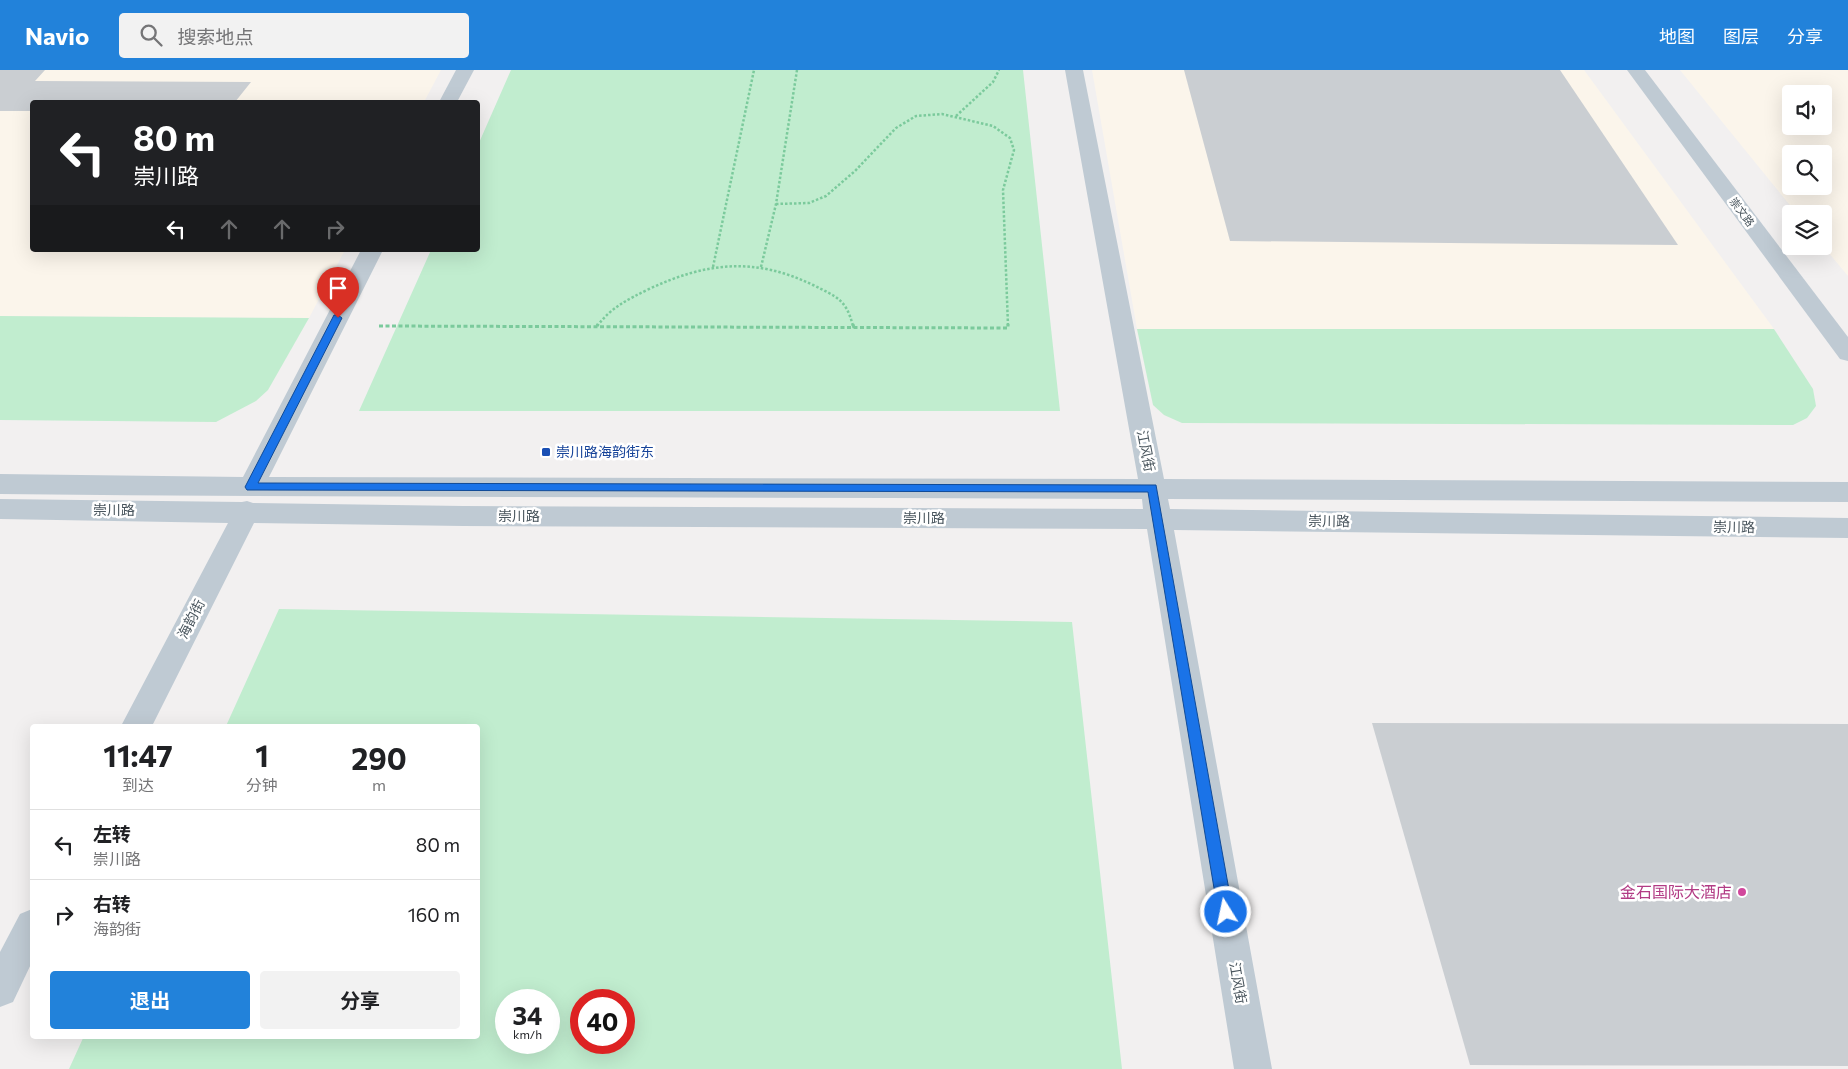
<!DOCTYPE html>
<html lang="zh">
<meta charset="utf-8">
<style>
:root{--surface:#fff;--page:#f2f2f2;--text:#202124;--muted:#757577;--line:#e0e0e0;--accent:#2282da}
body{margin:0;font-family:Commissioner,"Noto Sans SC",sans-serif;background:var(--page);color:var(--text);height:100vh;display:flex;flex-direction:column;font-size:19px;white-space:nowrap}
*{box-sizing:border-box;margin:0}
p{font-size:16px;color:var(--muted)}
.icon{flex:none;width:28px;height:28px;fill:none;stroke:currentColor;stroke-width:2;stroke-linecap:round;stroke-linejoin:round}
.map{position:relative;flex:1;overflow:hidden}
.panel{position:absolute;left:30px;top:654px;width:450px;height:315px;display:flex;flex-direction:column;background:var(--surface);border-radius:5px;box-shadow:0 5px 20px #0002}
.panel>*{flex:none}
.banner{position:absolute;left:30px;top:30px;width:450px;height:152px;border-radius:5px;box-shadow:0 5px 20px #0002;background:#202124;color:#fff;overflow:hidden}
.controls{position:absolute;left:1782px;top:15px;display:grid;gap:10px}
.controls a{display:grid;place-items:center;width:50px;height:50px;border-radius:5px;background:var(--surface);box-shadow:0 5px 20px #0002;font-size:25px}
.speed{position:absolute;left:495px;top:919px;display:flex;gap:10px;font-size:25px;font-weight:700;text-align:center}
.speed>*{display:grid;place-content:center;width:65px;height:65px;border-radius:50%;background:var(--surface);box-shadow:0 5px 20px #0002;line-height:1}
.speed small{font-size:12px;font-weight:400}
.speed .limit{border:8px solid #d22;background:#fff;color:#111}
.pin{position:absolute;display:grid;place-items:center;width:42px;height:42px;color:#fff;margin:-51px -21px;border-radius:50% 50% 50% 0;rotate:-45deg;box-shadow:0 0 5px #0007}
.pin .icon{rotate:45deg}
.me{position:absolute;width:55px;margin:-28px;rotate:350deg;stroke-linejoin:round;filter:drop-shadow(0 0 4px #0008)}
.turn{display:flex;align-items:center;gap:18px;height:105px;padding:0 20px;font-size:22px}
.turn .icon{width:65px;height:65px;stroke-width:2.5}
.turn b{display:block;font-size:35px;line-height:42px}
.lanes{display:flex;align-items:center;height:48px;padding:0 20px;background:#0003;justify-content:center;gap:25px;direction:ltr}
.lanes .off{opacity:.35}
.eta{display:flex;justify-content:space-evenly;align-items:center;height:85px;text-align:center}
.eta b{font-size:30px;font-weight:700;line-height:35px}
.primary-button{display:flex;gap:10px;margin-top:auto;padding:10px 20px}
.primary-button a{flex:1;height:58px;border-radius:5px;background:var(--accent);color:#fff;font-size:20px;font-weight:700;line-height:58px;text-align:center}
.primary-button a+a{background:var(--page);color:var(--text)}
ul{padding:0;list-style:none}
li{display:flex;align-items:center;gap:15px;height:70px;padding:0 20px;border-top:1px solid var(--line)}
li div{flex:1}
li b{display:block;font-size:19px}
li em{font-style:normal}
header{display:flex;align-items:center;gap:30px;box-sizing:border-box;height:70px;padding:0 25px;background:var(--accent);color:#fff}
header strong{font-size:24px}
nav{display:flex;gap:28px;margin-inline-start:auto;font-size:18px}
.search{width:350px;height:45px;background:var(--page);display:flex;align-items:center;gap:12px;box-sizing:border-box;padding:0 18px;border-radius:5px;color:var(--muted);font-size:19px}
.map>svg:first-child{display:block}
</style>
<header>
<strong>Navio</strong>
<div class="search"><svg class="icon" aria-label="search" viewBox="0 0 24 24"><circle cx="10" cy="10" r="6"/><path d="M15 15l6 6"/></svg>搜索地点</div>
<nav><a>地图</a><a>图层</a><a>分享</a></nav>
</header>
<div class="map">
<svg width="1848" height="999" viewBox="0 0 1848 999">
<rect width="100%" height="100%" fill="#f2f0f0"/>
<!-- commercial -->
<g fill="#fbf5eb" fill-rule="evenodd">
<path d="M0,0H441L424,32H32V180H345L309,248L0,246Z"/>
<path d="M1092,0H1584L1774,259H1137Z"/>
<path d="M1680,0H1848V206L1823,176L1824,144H1797ZM1791,24H1824V56H1791ZM1791,84H1824V116H1791Z"/>
</g>
<!-- green -->
<g fill="#c1edcf" fill-rule="evenodd">
<path d="M511,0H1023L1060,341H359L431,180H478V75Z"/>
<path d="M0,246L309,248L268,320L256,331L216,352L0,350Z"/>
<path d="M1137,259H1774L1813,319L1816,336L1807,348L1793,355L1182,353L1164,345L1153,335Z"/>
<path d="M279,539L1072,552L1122,999H69L84,966H478V656H226ZM506,930H549V972H506ZM581,930H624V972H581Z"/>
</g>
<!-- building -->
<g fill="#caced2">
<path d="M0,0H45L35,11L251,12L235,32H32V41H0Z"/>
<path d="M1184,0H1560L1678,175L1230,171Z"/>
<path d="M1372,653L1848,654V996L1470,995Z"/>
</g>
<g fill="none" stroke-linecap="round" stroke-linejoin="round">
<!-- path-far1 -->
<g stroke="#7bca9c" stroke-width="2.5" stroke-dasharray="2.5 2" stroke-linecap="butt">
<path d="M956,46L993,12L999,0"/>
<path d="M776,134L809,133L826,126L855,101L896,58L916,46L942,44L993,56L1010,68L1014,80L1003,120L1008,256"/>
<path d="M713,197L754,0"/>
<path d="M761,197L776,134L797,0"/>
<path d="M597,256C613,236 627,230 649,219C707,192 755,187 813,215C837,227 846,229 853,256"/>
</g>
<!-- path -->
<g stroke="#7bca9c" stroke-width="3" stroke-dasharray="4 2.5" stroke-linecap="butt">
<path d="M853,254L854,258"/>
<path d="M379,256L1008,258V254"/>
<path d="M597,256L598,254"/>
</g>
<!-- secondary -->
<g fill="#bfcad3" fill-rule="evenodd">
<path d="M456,0H474L457,32H439Z"/>
<path d="M1065,0H1083L1164,409L1848,412V432L1168,429L1170,439L1848,448V468L1174,460L1272,999H1234L1147,459L463,456L254,453L152,656H121L228,453L0,449V429L242,432L247,431L253,433L463,436L1143,439L1142,429C761,427 381,428 0,424V404L243,407L361,180H383L269,407L1138,409Z"/>
<path d="M1627,0H1645L1848,267V291L1840,289Z"/>
<path d="M32,839V892L13,932L0,937V882L20,844Z"/>
</g>
</g>
<!-- route -->
<path fill="#1a73e8" stroke="#114b97" d="M334,245H338L342,248L258,413L1156,415L1233,842L1230,847L1226,849L1221,847L1218,842L1148,422L247,420L245,417Z"/>
<!-- markers -->
<rect fill="#1a4fb4" stroke="#fff" stroke-width="2" x="541" y="377" width="10" height="10" rx="2.5"/>
<circle fill="#d1479c" stroke="#fff" stroke-width="2" cx="1742" cy="822" r="5"/>
<g text-anchor="middle" stroke-width="5" stroke-linejoin="round" paint-order="stroke">
<!-- far-street labels -->
<g font-size="11" fill="#49555d" stroke="#fff">
<text transform="translate(1742 142) rotate(53)" y="4">崇文路</text>
</g>
<!-- street labels -->
<g font-size="14" fill="#49555d" stroke="#fff">
<text transform="translate(1146 381) rotate(79)" y="5">江风街</text>
<text x="114" y="445">崇川路</text>
<text x="519" y="451">崇川路</text>
<text x="924" y="453">崇川路</text>
<text transform="translate(1329 451) rotate(1)" y="5">崇川路</text>
<text transform="translate(1734 457) rotate(1)" y="5">崇川路</text>
<text transform="translate(191 549) rotate(-63)" y="5">海韵街</text>
<text transform="translate(1238 913) rotate(80)" y="5">江风街</text>
</g>
<!-- transit labels -->
<g font-size="14" fill="#164399" stroke="#fff" text-anchor="start">
<text x="556" y="387">崇川路海韵街东</text>
</g>
<!-- near-hotel labels -->
<g font-size="16" fill="#b23c85" stroke="#fff" text-anchor="end">
<text x="1732" y="828">金石国际大酒店</text>
</g>
</g>
</svg>
<div class="controls">
<a><svg class="icon" aria-label="sound" viewBox="0 0 24 24"><path d="M4 9h4l5-4v14l-5-4H4zM17 9q2 3 0 6"/></svg></a>
<a><svg class="icon" aria-label="search" viewBox="0 0 24 24"><circle cx="10" cy="10" r="6"/><path d="M15 15l6 6"/></svg></a>
<a><svg class="icon" aria-label="layers" viewBox="0 0 24 24"><path d="M12 4l9 5-9 5-9-5zM3 14l9 5 9-5"/></svg></a>
</div>
<div class="speed"><div>34<small>km/h</small></div><div class="limit">40</div></div>
<div class="pin" style="left:338px;top:248px;background:#d93025"><svg class="icon" aria-label="arrive" viewBox="0 0 24 24"><path d="M6 21V4h12l-3 4 3 4H6"/></svg></div>
<svg class="me" style="left:1226px;top:842px" viewBox="-20 -20 40 40"><circle r="17" fill="#1a73e8" stroke="#fff" stroke-width="3"/><path d="M0-11L8 9 0 5-8 9z" fill="#fff"/></svg>
<div class="banner">
<div class="turn"><svg class="icon" aria-label="left" viewBox="0 0 24 24"><path d="M17 20v-9H6M10 6l-5 5 5 5"/></svg><div><b>80 m</b>崇川路</div></div>
<div class="lanes"><svg class="icon" aria-label="left" viewBox="0 0 24 24"><path d="M17 20v-9H6M10 6l-5 5 5 5"/></svg><svg class="icon off" aria-label="ahead" viewBox="0 0 24 24"><path d="M12 20V5M6 11l6-6 6 6"/></svg><svg class="icon off" aria-label="ahead" viewBox="0 0 24 24"><path d="M12 20V5M6 11l6-6 6 6"/></svg><svg class="icon off" aria-label="right" viewBox="0 0 24 24"><path d="M7 20v-9h11M14 6l5 5-5 5"/></svg></div>
</div>
<section class="panel">
<div class="eta">
<div><b>11:47</b><p>到达</p></div>
<div><b>1</b><p>分钟</p></div>
<div><b>290</b><p>m</p></div>
</div>
<ul>
<li><svg class="icon" aria-label="left" viewBox="0 0 24 24"><path d="M17 20v-9H6M10 6l-5 5 5 5"/></svg><div><b>左转</b><p>崇川路</p></div><em>80 m</em></li>
<li><svg class="icon" aria-label="right" viewBox="0 0 24 24"><path d="M7 20v-9h11M14 6l5 5-5 5"/></svg><div><b>右转</b><p>海韵街</p></div><em>160 m</em></li>
</ul>
<div class="primary-button"><a>退出</a><a>分享</a></div>
</section>
</div>
